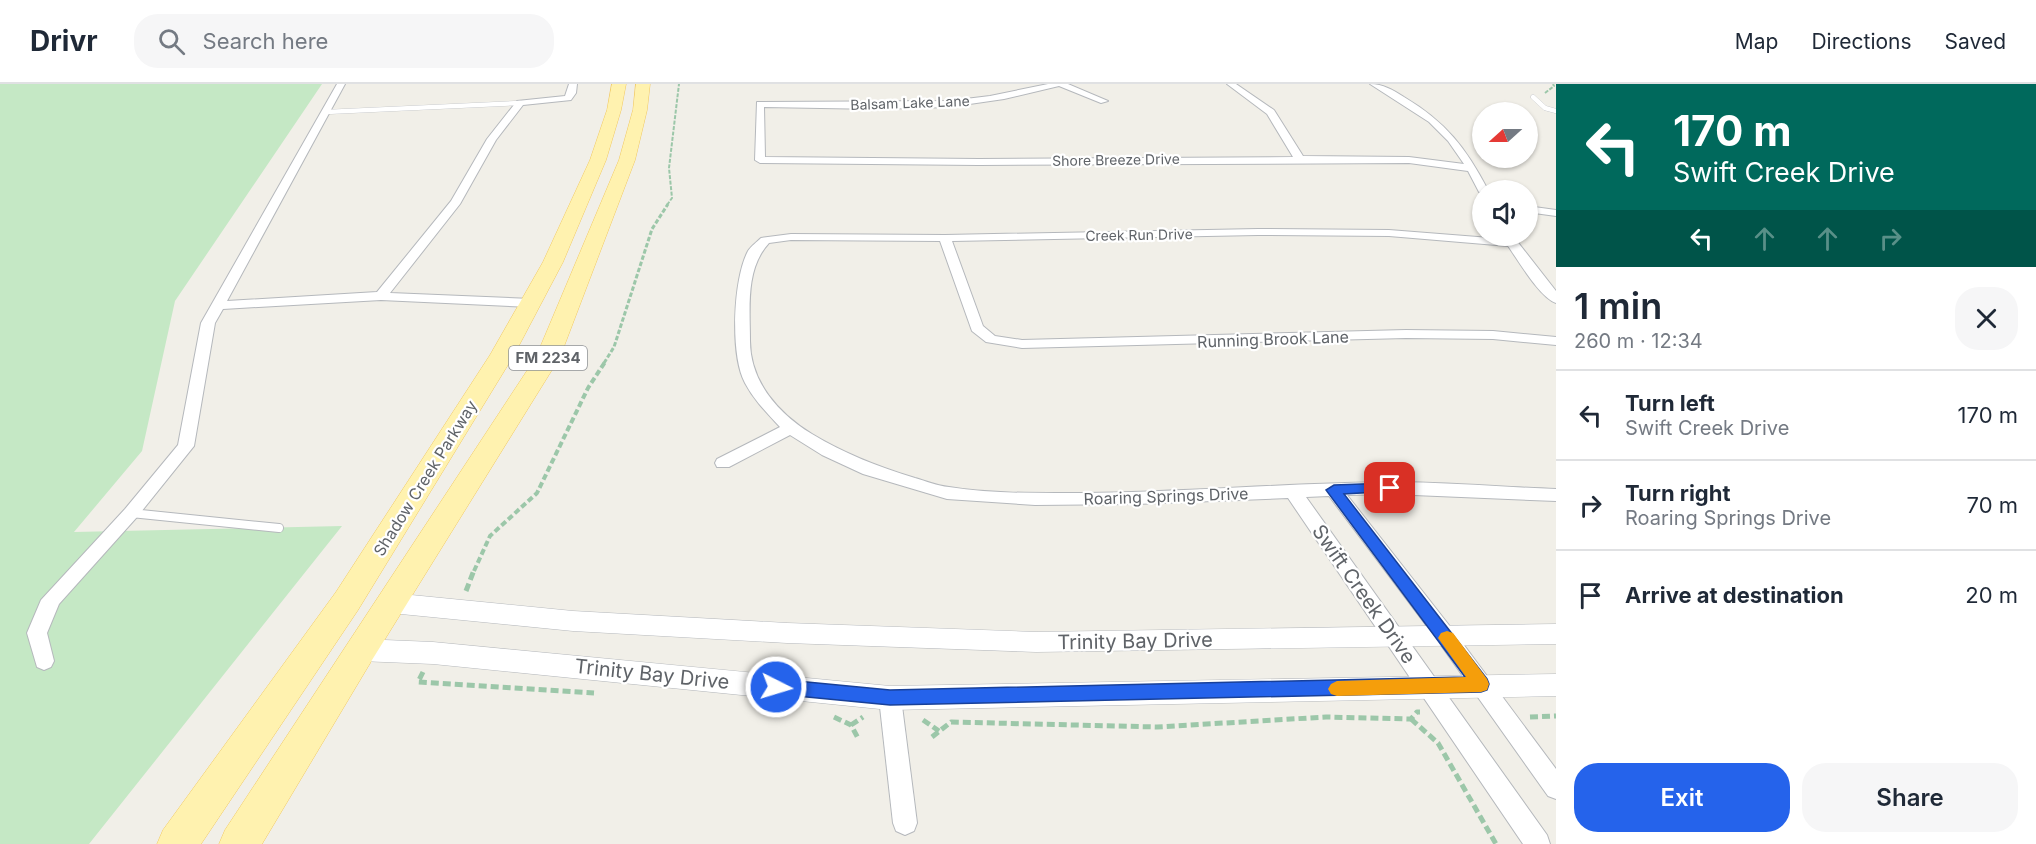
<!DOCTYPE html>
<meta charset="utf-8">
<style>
:root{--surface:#fff;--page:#f6f6f7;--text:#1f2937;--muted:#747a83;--line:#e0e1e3;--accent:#2563eb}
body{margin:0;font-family:Inter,sans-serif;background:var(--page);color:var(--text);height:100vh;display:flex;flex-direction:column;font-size:22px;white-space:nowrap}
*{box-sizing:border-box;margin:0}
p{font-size:20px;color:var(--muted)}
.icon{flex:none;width:33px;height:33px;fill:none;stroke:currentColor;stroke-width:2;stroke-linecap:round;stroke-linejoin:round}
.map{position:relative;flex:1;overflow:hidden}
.details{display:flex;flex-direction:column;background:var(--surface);width:480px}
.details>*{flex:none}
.top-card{background:#00695c;color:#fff;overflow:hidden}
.needle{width:39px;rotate:249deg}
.buttons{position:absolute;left:1472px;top:18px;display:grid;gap:12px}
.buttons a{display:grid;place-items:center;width:66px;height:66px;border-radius:50%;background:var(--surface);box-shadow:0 2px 4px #0004;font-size:30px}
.pin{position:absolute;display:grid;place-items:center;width:51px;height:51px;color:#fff;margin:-26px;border-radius:12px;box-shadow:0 3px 9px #0006}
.me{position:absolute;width:66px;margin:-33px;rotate:95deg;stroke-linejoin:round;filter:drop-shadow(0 0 4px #0008)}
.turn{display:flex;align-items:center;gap:21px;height:126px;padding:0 18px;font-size:27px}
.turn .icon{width:78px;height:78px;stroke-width:2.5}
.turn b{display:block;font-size:42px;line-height:51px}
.lanes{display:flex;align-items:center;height:57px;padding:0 18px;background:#0003;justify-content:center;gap:30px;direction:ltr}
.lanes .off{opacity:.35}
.round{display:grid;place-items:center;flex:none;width:63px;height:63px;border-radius:24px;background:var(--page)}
.headline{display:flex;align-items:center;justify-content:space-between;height:102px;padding:0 18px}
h1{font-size:36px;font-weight:600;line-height:45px}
.button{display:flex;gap:12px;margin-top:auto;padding:12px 18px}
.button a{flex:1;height:69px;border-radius:24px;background:var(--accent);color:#fff;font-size:24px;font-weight:600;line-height:69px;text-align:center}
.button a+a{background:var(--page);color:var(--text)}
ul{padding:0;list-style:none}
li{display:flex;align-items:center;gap:18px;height:90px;padding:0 18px;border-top:2px solid var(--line)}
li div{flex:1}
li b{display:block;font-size:22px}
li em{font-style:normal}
header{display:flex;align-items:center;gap:36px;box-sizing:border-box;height:84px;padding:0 30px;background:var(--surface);border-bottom:2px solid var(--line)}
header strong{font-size:28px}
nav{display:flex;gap:33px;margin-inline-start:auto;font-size:21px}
.search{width:420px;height:54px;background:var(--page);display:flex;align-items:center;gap:15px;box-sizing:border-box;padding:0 21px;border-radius:24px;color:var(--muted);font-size:22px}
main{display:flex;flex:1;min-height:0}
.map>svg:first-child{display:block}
</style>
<header>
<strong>Drivr</strong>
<div class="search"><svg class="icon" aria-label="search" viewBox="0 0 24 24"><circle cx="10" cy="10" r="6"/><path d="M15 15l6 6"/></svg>Search here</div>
<nav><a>Map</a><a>Directions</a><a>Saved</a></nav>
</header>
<main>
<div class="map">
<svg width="1556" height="760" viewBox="0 0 1556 760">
<rect width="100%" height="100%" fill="#f1efe8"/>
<!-- green -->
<path fill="#c5e8c5" d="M0,0H322L175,217L142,367L74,448L342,442L89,760H0Z"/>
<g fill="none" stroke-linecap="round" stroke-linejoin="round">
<!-- service-far1 casing -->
<g stroke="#b5b8bc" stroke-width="5">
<g id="service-far1">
<path d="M1533,13L1545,24L1556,27"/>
<path d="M326,28L520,19"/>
</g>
</g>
<!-- service casing -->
<g stroke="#b5b8bc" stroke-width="10">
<path id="service" d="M131,429L279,444"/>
</g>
<!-- minor casing -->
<g stroke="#b5b8bc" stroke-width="2">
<g id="minor">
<path d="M337,0H345L227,217L377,208L451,117L487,55L517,17L565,12L569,0H577L576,9L571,16L523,21L496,56L460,120L390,209L531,215L538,219L531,223L381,216L223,225L215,239L194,362L137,433L59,520L47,549L54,577L51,583L44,586L37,583L27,549L41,516L125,425L178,361L201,239Z"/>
<path d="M1048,0H1068L1108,17L1101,19L1059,2L1004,15L949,23L878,25L764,23L765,73L979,75L1293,73L1267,30L1227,0H1236L1274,26L1303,72L1409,73L1464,80L1448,57L1429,38L1370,0C1383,0 1393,6 1404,13C1446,38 1466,64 1488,106L1479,108L1468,87L1409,79L979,81L760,79L755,76L757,18L949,17L990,12Z"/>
<path d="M1527,122L1556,126V132L1527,128Z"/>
<path d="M1258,145L1389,146L1503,155L1502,152H1513L1556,207V219C1540,214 1518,176 1508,162L1389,152L1258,151L952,157L983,242L995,252L1022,256L1406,246L1493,247L1556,253V261L1493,255L1406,254L1022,264L986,258L972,247L940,157L791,156L769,159C745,185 750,224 750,257C750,298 779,330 812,350C845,370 879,383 915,394C926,397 937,402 949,403C993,410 1040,409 1086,409C1187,408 1288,399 1389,398C1445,398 1501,403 1556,405V417L1390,410L1347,411L1452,545L1556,685V715L1548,712L1438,557L1329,412L1306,413L1547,751L1550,760H1523L1288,414L1136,420L1035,421L947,415L863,390L822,371L790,351L729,383H717L715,379L717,375L780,343C767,329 754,316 745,299C730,271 733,195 748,167C751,162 757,158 761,154L791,150L945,151Z"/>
<path d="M890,605L898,607L901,614L917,739L914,747L905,751L896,747L893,739L879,614L882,607Z"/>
</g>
</g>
<!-- tertiary casing -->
<g stroke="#b5b8bc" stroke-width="1">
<g id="tertiary">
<path d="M391,509L573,527L787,539L1036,548L1556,540V560L1036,568L787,559L573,547L391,529L382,526L379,519L382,512Z"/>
<path d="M360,555L433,558L890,602L1556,590V612L890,626L433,580L360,577L351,574L347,566L351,558Z"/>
</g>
</g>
<!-- primary casing -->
<g stroke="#f2c960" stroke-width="1">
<g id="primary">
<path d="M612,0H626L621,26L606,76L563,178L514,271L358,526L201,760H157L163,746L336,508L490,271L543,178L590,76L607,26Z"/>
<path d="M636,0H650L647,26L635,76L560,273L372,576L262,760H219L225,746L536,273L619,76L633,26Z"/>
</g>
</g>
<!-- path-far3 -->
<g stroke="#9cc7a9" stroke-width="2" stroke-dasharray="4 1.5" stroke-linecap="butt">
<path d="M1545,9L1554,2L1553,0"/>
<path d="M667,121L672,114L669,84L679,0"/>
</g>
<!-- path-far2 -->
<path stroke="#9cc7a9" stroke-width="3" stroke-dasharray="4.5 2" stroke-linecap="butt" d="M604,279L614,263L652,145L668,120"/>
<!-- path-far1 -->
<path stroke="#9cc7a9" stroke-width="4" stroke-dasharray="6 3" stroke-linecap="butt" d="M474,487L490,452L537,409L588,304L605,278"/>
<!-- path -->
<g stroke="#9cc7a9" stroke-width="5" stroke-dasharray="8 4" stroke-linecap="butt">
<path d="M466,507L474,486"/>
<path d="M423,588L418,598L594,609"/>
<path d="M834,633L851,641L859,656"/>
<path d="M1530,633L1556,632"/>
<path d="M1411,635L1438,659L1496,760"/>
<path d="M923,636L939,647"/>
<path d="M851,641L863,633"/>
<path d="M932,653L951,638L1157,643L1326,633L1411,635L1417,628H1420"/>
</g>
<!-- service-far1 -->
<use href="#service-far1" stroke="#fff" stroke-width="4.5"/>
<!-- service -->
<use href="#service" stroke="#fff" stroke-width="8"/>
<!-- minor -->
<use href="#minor" fill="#fff" fill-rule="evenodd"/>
<!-- tertiary -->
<use href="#tertiary" fill="#fff" fill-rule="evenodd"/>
<!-- primary -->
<use href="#primary" fill="#fff2af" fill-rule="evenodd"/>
</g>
<!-- route -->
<path fill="#2563eb" stroke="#184099" stroke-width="1.5" d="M1390,399L1397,404L1395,407L1344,410L1487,595L1489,600L1487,606L1481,608L890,621L776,610L770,608L767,603L770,597L776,595L890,606L1465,593L1326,406L1334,401Z"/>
<!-- slow -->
<path fill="#f59e0b" d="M1447,547L1453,549L1487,595L1489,600L1487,606L1481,608L1337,612L1331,610L1328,605L1331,600L1337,597L1466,593L1438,554L1441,549Z"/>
<g text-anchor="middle" stroke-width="4.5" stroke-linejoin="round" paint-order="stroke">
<!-- far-street labels -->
<g font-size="14" fill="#5f6368" stroke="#fff">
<text transform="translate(910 19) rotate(-2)" y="5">Balsam Lake Lane</text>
<text transform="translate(1116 76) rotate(-1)" y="5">Shore Breeze Drive</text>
<text transform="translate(1139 151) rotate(-1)" y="5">Creek Run Drive</text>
</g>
<!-- shield labels -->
<rect fill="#fff" stroke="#8f9295" stroke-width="1.5" x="509" y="262" width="78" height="24" rx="4.5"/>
<g font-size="15" font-weight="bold" fill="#5f6368">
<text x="548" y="279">FM 2234</text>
</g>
<!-- street labels -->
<g font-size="16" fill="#5f6368" stroke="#fff">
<text transform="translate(1273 255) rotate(-2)" y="6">Running Brook Lane</text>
<text transform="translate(425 394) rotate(-58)" y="6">Shadow Creek Parkway</text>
<text transform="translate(1166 412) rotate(-2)" y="6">Roaring Springs Drive</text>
</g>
<!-- near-street labels -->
<g font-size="20" fill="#5f6368" stroke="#fff">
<text transform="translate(1364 510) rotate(55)" y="7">Swift Creek Drive</text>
<text transform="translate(1135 557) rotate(-1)" y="7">Trinity Bay Drive</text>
<text transform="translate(652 590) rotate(6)" y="7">Trinity Bay Drive</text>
</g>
</g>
</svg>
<div class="buttons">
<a><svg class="needle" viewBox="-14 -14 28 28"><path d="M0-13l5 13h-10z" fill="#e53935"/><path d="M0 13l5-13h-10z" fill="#747a83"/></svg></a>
<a><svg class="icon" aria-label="sound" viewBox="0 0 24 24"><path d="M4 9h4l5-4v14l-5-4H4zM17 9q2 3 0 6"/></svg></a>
</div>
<div class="pin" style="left:1390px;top:404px;background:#d93025"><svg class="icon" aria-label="arrive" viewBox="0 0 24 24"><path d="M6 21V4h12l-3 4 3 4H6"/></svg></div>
<svg class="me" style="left:776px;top:603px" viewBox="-20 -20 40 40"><circle r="17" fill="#2563eb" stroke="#fff" stroke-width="3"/><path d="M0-11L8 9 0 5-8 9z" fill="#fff"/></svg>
</div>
<section class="details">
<div class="top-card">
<div class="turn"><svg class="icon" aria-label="left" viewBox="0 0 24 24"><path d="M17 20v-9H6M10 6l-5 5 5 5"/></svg><div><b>170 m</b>Swift Creek Drive</div></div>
<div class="lanes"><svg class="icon" aria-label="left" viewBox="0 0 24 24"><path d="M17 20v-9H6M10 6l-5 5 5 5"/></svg><svg class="icon off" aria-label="ahead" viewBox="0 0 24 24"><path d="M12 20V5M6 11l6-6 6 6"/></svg><svg class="icon off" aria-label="ahead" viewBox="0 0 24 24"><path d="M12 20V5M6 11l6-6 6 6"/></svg><svg class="icon off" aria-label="right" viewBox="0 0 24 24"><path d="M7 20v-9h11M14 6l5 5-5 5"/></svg></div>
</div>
<div class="headline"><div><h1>1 min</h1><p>260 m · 12:34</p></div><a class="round"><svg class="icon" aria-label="close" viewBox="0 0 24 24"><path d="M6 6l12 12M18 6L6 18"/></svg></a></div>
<ul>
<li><svg class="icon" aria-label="left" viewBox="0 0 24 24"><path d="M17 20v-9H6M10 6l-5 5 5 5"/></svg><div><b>Turn left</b><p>Swift Creek Drive</p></div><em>170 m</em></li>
<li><svg class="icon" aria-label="right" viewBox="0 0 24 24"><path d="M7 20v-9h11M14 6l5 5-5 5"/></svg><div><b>Turn right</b><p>Roaring Springs Drive</p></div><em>70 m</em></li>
<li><svg class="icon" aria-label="arrive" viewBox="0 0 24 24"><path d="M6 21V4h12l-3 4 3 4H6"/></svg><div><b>Arrive at destination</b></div><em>20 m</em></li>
</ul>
<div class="button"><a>Exit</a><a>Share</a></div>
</section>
</main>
